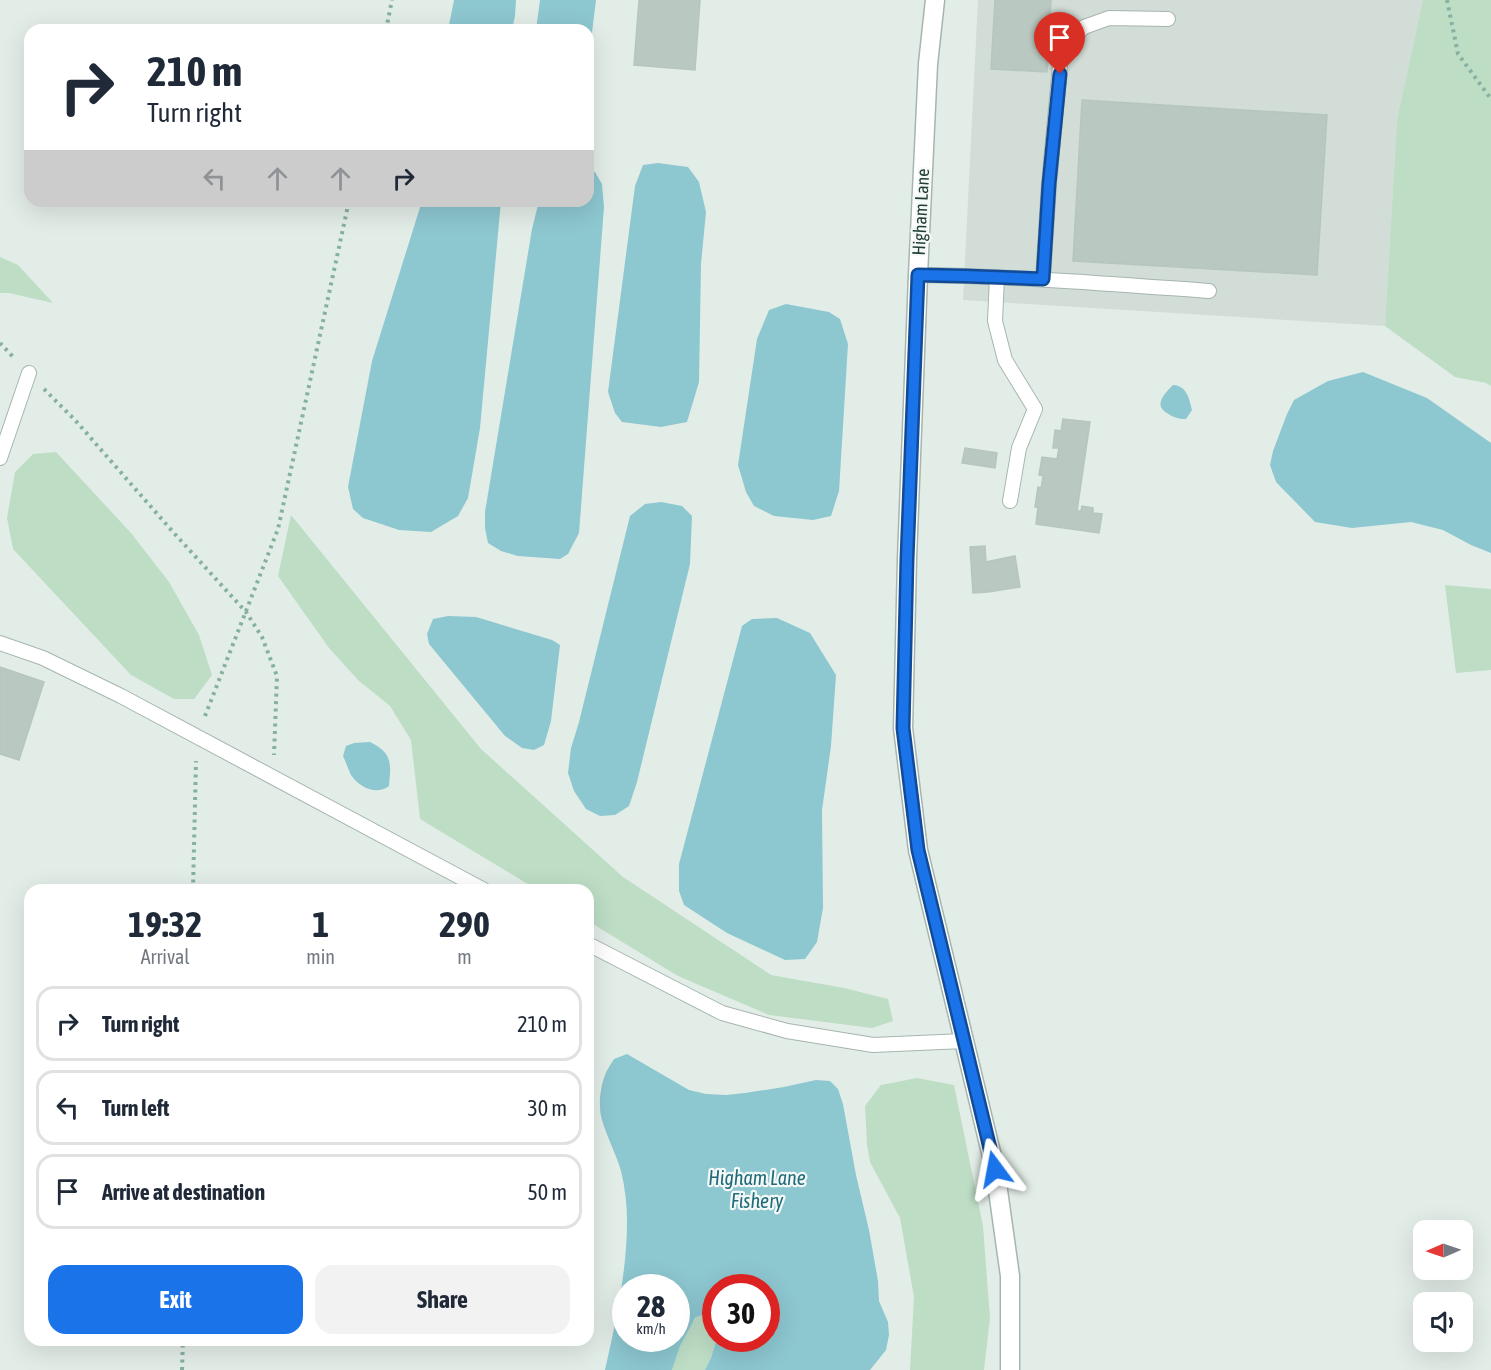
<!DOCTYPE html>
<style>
:root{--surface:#fff;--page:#f2f2f3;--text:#1f2937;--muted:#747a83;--line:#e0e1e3;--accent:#1a73e8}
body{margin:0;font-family:"Asap Condensed",sans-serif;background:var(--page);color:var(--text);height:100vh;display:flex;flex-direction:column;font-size:22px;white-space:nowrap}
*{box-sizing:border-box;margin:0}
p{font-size:20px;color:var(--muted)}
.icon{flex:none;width:33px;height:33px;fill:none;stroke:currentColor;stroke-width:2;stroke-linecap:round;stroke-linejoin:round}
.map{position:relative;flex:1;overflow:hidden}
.drawer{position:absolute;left:24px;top:884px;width:570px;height:462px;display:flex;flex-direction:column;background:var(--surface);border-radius:18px;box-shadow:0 6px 24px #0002}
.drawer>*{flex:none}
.top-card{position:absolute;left:24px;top:24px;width:570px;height:183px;border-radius:18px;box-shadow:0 6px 24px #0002;background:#fff;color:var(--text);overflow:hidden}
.needle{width:39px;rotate:268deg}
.controls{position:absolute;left:1413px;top:1220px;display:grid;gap:12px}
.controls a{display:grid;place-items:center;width:60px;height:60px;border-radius:12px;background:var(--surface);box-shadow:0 6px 24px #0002;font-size:30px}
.speed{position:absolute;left:612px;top:1274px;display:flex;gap:12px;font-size:30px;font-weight:700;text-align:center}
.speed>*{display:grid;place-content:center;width:78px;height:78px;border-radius:50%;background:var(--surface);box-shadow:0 6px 24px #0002;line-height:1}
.speed small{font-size:15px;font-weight:400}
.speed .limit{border:9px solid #d22;background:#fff;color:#111}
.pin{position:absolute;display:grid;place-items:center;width:51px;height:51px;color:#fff;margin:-62px -26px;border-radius:50% 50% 50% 0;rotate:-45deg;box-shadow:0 0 6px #0007}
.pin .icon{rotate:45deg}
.me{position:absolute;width:66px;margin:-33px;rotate:347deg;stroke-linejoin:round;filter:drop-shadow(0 0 4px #0008)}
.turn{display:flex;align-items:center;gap:21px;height:126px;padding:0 24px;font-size:27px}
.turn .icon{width:78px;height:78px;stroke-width:2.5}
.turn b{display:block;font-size:42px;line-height:51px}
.lanes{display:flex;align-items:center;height:57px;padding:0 24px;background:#0003;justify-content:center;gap:30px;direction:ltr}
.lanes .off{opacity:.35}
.eta{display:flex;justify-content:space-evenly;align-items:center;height:102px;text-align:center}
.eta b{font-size:36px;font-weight:700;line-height:42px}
.cta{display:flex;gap:12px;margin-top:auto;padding:12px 24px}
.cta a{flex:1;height:69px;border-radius:18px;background:var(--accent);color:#fff;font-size:24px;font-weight:700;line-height:69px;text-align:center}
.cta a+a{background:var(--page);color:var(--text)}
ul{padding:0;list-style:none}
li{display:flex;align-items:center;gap:18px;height:75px;margin:0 12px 9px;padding:0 12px;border:3px solid var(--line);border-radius:18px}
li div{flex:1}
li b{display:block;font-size:22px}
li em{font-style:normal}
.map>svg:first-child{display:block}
</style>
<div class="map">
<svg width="1491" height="1370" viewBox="0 0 1491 1370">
<rect width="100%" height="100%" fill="#e3ede8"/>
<!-- built -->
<path fill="#d2ddd7" d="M978,0H1423L1397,119L1385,326L963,300Z"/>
<!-- green -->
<g fill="#bdddc5">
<path d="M1423,0H1491V386L1486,383L1455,377L1385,326L1397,119Z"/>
<path d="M0,257L18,265L53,303L9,293H0Z"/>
<path d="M56,452L131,533L169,582L199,635L212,675L194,699H174L131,675L13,549L7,518L15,472L33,454Z"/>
<path d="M291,515L481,749L623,877L771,975L844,988L888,999L893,1021L872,1028L769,1015L678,976L588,921V890L536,889L420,819L411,740L390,706L358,680L329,648L278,576Z"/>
<path d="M1445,585L1491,589V670L1456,673Z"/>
<path d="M917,1078L954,1085L983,1226L990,1318L984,1370H910L914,1297L900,1218L870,1162L867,1145L865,1106L881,1085Z"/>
<path d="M709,1313L714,1314L715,1316L716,1338H717L711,1358L705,1370H672C676,1357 685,1328 695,1319C699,1315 704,1315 709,1313Z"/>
</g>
<!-- water -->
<g fill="#8dc7d0" fill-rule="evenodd">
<path d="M454,0H516L515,16L512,30H448Z"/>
<path d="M540,0H596L588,65V30H536Z"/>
<path d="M658,163L688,167L699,182L706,212L701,264L699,382L687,422L661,427L622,422L615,413L608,392L635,186L643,165Z"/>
<path d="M588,170L595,172L602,184L604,207L579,533L568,554L560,559L518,556L501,551L488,543L485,528V512L532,229L539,201H588Z"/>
<path d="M422,201H501L480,428L468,498L458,516L431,532L399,530L363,518L353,509L348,487L372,361Z"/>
<path d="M786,304L829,312L840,319L848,344L839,491L831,516L813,520L774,516L754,506L746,492L738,465L757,339L769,310Z"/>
<path d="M1363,372L1427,398L1491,443V553L1471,545L1443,530L1411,522L1352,528L1315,522L1276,482L1270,465L1273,451L1287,414L1294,400L1328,381Z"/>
<path d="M1173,385C1187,386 1189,398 1192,410L1186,419C1178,419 1173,417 1167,413C1153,405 1165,393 1173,385Z"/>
<path d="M661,502L682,506L692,516L690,564L637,782L629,806L615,815L600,816L586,809L574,791L568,773L571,748L579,722L630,516L645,504Z"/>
<path d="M448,616L476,617L552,640L560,645L551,721L544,745L534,750L522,748L505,736L429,644L427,634L433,619Z"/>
<path d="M777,618L810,633L836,675L831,746L822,810L823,908L817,942L805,959L785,960L727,933L684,905L679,891V864L742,626L752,619Z"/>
<path d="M370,742C393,753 391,764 389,786C376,796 359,787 351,775C348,769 346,762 343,756L346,746L354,743Z"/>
<path d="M627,1054L689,1090L706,1094L726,1095L745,1093L784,1087L816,1080L830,1081L838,1089L843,1104L856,1175L869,1230L878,1281L879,1301L888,1322L889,1335L886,1350L870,1370H705L711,1358L717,1338H766V1287H716L715,1316L714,1314C707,1313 701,1315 695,1318L680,1346L672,1370H605C616,1321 627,1271 627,1221C627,1204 625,1188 621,1171C616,1154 607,1137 602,1120C598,1107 600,1088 605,1075C607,1069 611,1064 614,1059ZM626,1287H676V1338H626Z"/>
</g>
<!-- building -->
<g fill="#b9c8c1" stroke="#b6c6bf" stroke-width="1.5">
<path d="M639,0H700L695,70L634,65Z"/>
<path d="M995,0H1051L1047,72L991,69Z"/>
<path d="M1082,100L1327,115L1317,275L1073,261Z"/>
<path d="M1063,419L1090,422L1077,511H1081L1082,506L1093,508V513L1102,514L1099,533L1036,524L1038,507H1035L1038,487L1041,488L1043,476L1039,475L1042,457L1057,459L1059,448H1053L1055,430L1061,431Z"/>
<path d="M965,448L997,453L995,468L962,463Z"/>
<path d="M985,546L986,562L1015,556L1020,587L988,592L973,593L970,547Z"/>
<path d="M0,667L44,682L19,760L0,754Z"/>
</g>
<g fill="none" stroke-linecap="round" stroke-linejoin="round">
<!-- service casing -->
<g stroke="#a6b5af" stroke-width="16">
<g id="service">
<path d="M918,275C1015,276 1112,284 1209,291"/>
<path d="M997,277L995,321L1005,360L1035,409L1019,448L1010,501"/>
<path d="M1043,279L1049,184L1061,54L1066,43L1084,27L1109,18L1168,19"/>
<path d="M0,458L29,373"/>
<path d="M0,643L43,658L121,696L484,890"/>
<path d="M588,944L722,1013L787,1031L873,1045L964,1041"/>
</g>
</g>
<!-- minor casing -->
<g stroke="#a6b5af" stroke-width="21">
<path id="minor" d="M935,0L928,64L918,275L907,559L903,728L918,850L995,1169L1010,1276V1370"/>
</g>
<!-- path -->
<g stroke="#85b0a2" stroke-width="4" stroke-dasharray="3 4.5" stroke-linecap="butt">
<path d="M1447,0L1458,54L1491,99"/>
<path d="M386,30L392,0"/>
<path d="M0,343L14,358"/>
<path d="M44,389L75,420L173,532L246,612L262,637L277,676L274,755"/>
<path d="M205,716L278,529L349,201"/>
<path d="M193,890L196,761"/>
<path d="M182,1370L183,1340"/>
</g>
<!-- service -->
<use href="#service" stroke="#fff" stroke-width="14"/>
<!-- minor -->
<use href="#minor" stroke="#fff" stroke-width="18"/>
</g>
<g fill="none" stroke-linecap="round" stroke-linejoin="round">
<!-- route casing -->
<g stroke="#114b97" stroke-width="15">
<path id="route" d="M995,1169L918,850L903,728L907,559L918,275L964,276L1043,279L1049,184L1060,74"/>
</g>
<!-- route -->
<use href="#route" stroke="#1a73e8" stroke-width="10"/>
</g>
<g text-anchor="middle" stroke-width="4.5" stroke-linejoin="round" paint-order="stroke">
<!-- street labels -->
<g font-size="18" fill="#233e36" stroke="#f4f9f7">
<text transform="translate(921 212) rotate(-87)" y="6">Higham Lane</text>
</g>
<!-- water labels -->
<g font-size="20" font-style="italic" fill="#1f6b79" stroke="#f4f9f7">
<text x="757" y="1185">Higham Lane<tspan x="757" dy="23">Fishery</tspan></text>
</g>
</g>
</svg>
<div class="controls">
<a><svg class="needle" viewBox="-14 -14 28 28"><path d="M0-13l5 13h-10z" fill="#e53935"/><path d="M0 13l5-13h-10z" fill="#747a83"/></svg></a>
<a><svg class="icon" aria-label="sound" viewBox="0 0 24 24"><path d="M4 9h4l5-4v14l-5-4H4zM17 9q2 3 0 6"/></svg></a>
</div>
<div class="speed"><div>28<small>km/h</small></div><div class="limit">30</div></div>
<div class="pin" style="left:1060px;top:74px;background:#d93025"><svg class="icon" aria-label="arrive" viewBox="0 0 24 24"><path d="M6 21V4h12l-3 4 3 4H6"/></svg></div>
<svg class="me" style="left:995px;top:1169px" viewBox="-20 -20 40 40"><path d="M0-17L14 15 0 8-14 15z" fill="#1a73e8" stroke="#fff" stroke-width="4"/></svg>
<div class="top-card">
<div class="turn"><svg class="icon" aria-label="right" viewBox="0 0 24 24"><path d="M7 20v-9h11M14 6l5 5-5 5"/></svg><div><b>210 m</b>Turn right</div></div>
<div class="lanes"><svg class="icon off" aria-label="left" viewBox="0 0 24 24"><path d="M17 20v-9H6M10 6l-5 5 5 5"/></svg><svg class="icon off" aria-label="ahead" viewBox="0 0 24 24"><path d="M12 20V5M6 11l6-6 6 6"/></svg><svg class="icon off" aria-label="ahead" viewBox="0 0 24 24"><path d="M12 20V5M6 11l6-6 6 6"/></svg><svg class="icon" aria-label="right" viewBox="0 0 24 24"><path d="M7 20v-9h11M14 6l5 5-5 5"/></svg></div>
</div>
<section class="drawer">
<div class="eta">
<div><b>19:32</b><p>Arrival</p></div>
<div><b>1</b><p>min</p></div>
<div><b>290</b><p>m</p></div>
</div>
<ul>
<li><svg class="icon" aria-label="right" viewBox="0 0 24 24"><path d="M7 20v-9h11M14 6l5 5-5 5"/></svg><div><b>Turn right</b></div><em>210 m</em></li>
<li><svg class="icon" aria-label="left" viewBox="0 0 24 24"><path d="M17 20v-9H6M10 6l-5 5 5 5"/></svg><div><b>Turn left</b></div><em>30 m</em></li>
<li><svg class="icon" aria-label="arrive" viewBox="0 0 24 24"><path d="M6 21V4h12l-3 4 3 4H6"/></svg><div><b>Arrive at destination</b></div><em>50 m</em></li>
</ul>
<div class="cta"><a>Exit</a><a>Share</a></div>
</section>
</div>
